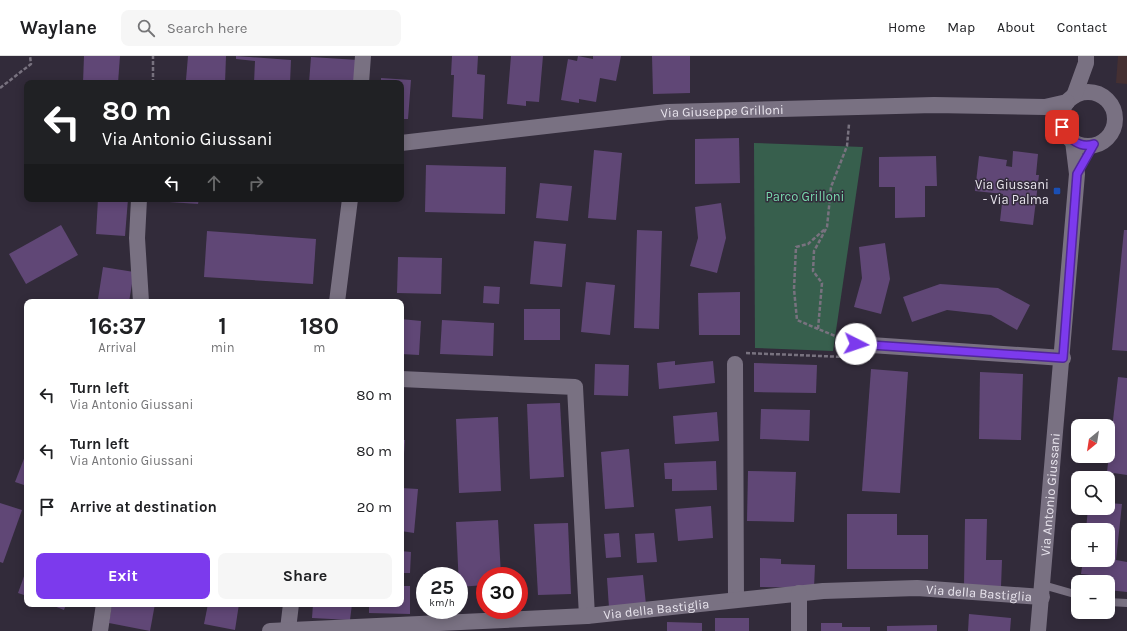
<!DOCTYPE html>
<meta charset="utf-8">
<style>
:root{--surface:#fff;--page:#f6f6f6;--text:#202124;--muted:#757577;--line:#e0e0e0;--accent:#7c3aed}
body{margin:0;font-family:Karla,sans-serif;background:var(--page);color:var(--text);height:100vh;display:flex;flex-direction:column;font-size:15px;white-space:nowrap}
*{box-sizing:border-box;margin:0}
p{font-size:13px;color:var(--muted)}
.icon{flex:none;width:22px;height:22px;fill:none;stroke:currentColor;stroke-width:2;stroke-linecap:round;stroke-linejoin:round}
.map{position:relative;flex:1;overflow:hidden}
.sheet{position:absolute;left:24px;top:243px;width:380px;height:308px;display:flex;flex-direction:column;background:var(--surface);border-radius:8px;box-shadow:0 2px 10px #0003}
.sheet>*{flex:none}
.top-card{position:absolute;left:24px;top:24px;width:380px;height:122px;border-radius:8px;box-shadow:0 2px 10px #0003;background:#202124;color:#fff;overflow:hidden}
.needle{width:26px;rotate:210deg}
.controls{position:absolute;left:1071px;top:363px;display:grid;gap:8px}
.controls a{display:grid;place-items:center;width:44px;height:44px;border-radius:8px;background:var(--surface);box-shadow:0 2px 10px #0003;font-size:20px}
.speed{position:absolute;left:416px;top:511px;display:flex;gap:8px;font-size:20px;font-weight:700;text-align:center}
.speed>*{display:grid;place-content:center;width:52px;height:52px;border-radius:50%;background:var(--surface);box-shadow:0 2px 10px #0003;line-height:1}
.speed small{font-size:10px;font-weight:400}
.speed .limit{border:6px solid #d22;background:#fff;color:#111}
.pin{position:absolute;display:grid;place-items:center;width:34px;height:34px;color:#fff;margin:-17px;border-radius:8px;box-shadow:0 2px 6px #0006}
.me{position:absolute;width:44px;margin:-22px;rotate:94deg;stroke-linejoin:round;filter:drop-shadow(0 0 3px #0008)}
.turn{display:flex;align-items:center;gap:14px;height:84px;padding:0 12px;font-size:18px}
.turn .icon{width:52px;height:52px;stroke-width:2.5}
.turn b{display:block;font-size:28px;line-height:34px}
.lanes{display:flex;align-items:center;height:38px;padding:0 12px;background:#0003;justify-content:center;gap:20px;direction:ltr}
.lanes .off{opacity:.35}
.eta{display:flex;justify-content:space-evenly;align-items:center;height:68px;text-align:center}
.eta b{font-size:24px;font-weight:700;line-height:28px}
.primary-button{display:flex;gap:8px;margin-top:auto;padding:8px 12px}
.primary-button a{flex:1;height:46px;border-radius:8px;background:var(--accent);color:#fff;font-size:16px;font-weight:700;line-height:46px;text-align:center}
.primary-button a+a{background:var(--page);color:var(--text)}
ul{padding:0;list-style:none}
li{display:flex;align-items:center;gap:12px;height:56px;padding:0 12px}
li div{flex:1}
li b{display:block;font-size:15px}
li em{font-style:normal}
header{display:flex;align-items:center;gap:24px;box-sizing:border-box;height:56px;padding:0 20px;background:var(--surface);border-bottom:1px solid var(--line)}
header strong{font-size:19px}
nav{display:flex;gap:22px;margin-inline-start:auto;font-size:14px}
.search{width:280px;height:36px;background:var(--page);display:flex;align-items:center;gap:10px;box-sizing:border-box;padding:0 14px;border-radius:8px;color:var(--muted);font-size:15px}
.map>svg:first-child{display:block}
</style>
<header>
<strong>Waylane</strong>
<div class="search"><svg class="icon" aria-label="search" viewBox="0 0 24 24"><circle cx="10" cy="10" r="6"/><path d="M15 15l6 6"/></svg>Search here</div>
<nav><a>Home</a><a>Map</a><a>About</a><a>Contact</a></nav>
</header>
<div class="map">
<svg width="1127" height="575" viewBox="0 0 1127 575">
<rect width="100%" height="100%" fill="#322b3a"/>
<!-- education -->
<path fill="#453032" d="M1118,0H1127V28L1116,27Z"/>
<!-- green -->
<path fill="#375f4d" d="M754,87L863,91L833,295L755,292Z"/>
<!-- building -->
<g fill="#604776">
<path d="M84,0H120L118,27H83Z"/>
<path d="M188,0H226L225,27L186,24Z"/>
<path d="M236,0L291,4L290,27H254L255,5L236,3Z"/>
<path d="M452,0H478L477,18L485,19L483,63L452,61L454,19H451Z"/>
<path d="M511,0H543L539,46L526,45V50L507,48Z"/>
<path d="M578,0L593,3V0H621L616,25L600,22L596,46L579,43V47L561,44L568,3L577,5Z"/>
<path d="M652,0H690V37L653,38Z"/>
<path d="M311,1L358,4L357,27H309Z"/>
<path d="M381,22L411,24L408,63H401V27H381Z"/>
<path d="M739,82L740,127L695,128V83Z"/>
<path d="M594,94L622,97L616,164L588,162Z"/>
<path d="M1013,95L1038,98L1036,119H1039L1033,169L1000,165L1003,138L975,135L979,100L1007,104L1006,110L1012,111Z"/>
<path d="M936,100L937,130H925V161L895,162V131H879V101Z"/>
<path d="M426,109L506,111L505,158L425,156Z"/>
<path d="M540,127L572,130L568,165L536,162Z"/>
<path d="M98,143H128L125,180L96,178Z"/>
<path d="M155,143H199L198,148L155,145Z"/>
<path d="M721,147L726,182L717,217L690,210L698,182L695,151Z"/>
<path d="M61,169L78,199L26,228L9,198Z"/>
<path d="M637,174L662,175L659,273L634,272Z"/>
<path d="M1124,174H1127V295L1112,294Z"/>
<path d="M207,175L316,183L313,228L204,221Z"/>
<path d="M534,185L566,188L562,231L530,228Z"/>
<path d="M885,187L890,223L881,258L854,251L862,222L859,191Z"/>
<path d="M398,201L442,202L441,238L397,237Z"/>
<path d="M103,211L134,216L129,246L98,243Z"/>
<path d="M586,226L615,229L610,279L581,276Z"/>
<path d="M940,228L998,232L1030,249L1017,274L991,259L947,254L912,266L903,241Z"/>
<path d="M484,230L500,231L499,248L483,247Z"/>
<path d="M740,236V279H699L698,237Z"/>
<rect x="524" y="253" width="36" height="31"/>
<path d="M401,263L421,265L419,299L401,298Z"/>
<path d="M442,264L494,267L493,300L440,298Z"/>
<path d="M675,305V309L713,305L715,327L659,333L657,307Z"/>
<path d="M754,307L817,309L816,337L754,336Z"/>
<path d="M595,308L629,309L628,340L594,339Z"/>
<path d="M871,313L908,316L900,437L862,435Z"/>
<path d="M980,316L1023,318L1021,384L979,383Z"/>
<path d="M1118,321L1127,322V419L1107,416Z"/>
<path d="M560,347L564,421L530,423L527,348Z"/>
<path d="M761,353L810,354L809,385L760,383Z"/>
<path d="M717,356L719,385L675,388L673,360Z"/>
<path d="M498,361L501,435L459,437L456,363Z"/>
<path d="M401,384H405L403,412H401Z"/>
<path d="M629,393L634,451L605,453L601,396Z"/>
<path d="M27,395V430L15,426Z"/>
<path d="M716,405L717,434L672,435V423H665L664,407Z"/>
<path d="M748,415L796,416L794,466L747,465Z"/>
<path d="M401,432L418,433L414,477L401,475Z"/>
<path d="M0,447L22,454L3,507L0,506Z"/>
<path d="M1108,447L1122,448L1116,504L1127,506V536L1108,534V526H1099L1100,520L1081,518L1083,504H1108V474H1086L1088,452H1108Z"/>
<path d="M711,450L713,482L678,485L675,453Z"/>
<path d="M847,458H897V479H928V513H847Z"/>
<path d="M965,463H987L986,504H1002L1001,531L964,530Z"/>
<path d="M498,464L501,520H485V529L459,531L456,466Z"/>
<path d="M568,467L571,538L538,539L534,468Z"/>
<path d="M619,477L621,501L606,502L604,478Z"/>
<path d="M654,477L657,506L637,507L635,478Z"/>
<path d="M401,495L411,496L410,517H401Z"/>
<path d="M760,502L781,503V508L815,509L814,532L760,531Z"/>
<path d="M27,512V540L18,537Z"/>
<path d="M643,519L646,549L609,552L607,522Z"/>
<path d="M401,530H410V558L369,557V548H401Z"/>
<path d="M49,548H66L64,554Z"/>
<path d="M112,548H155L150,575L109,567Z"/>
<path d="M208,548H239L235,574L204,568Z"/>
<path d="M313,548H352L350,564L312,562Z"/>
<path d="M969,558L1011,562L1010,575H968Z"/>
<rect x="715" y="562" width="34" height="13"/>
<path d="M667,566L702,567V575H667Z"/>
<path d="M821,567H842V571H870V575H821Z"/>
<path d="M937,569V575H887V570Z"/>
</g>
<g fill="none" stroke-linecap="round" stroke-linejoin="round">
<!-- path -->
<g stroke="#78727f" stroke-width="2.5" stroke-dasharray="4 2" stroke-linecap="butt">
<path d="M153,27V0"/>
<path d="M0,32L31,8L30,0"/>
<path d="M818,273L797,264L794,233L796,191L808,188L825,173"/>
<path d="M840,282L818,273L822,227L813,215L814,195L827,171L831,131L847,90L849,68"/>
<path d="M746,297L845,301"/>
</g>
<!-- lane -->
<g stroke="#797182" stroke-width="8">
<path d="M1043,529L1078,539"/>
<path d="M1108,546L1127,547"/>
</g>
<!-- street -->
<g stroke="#797182" stroke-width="16">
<path d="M361,27L363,0"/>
<circle cx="1088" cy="63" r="27"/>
<path d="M1074,40L1086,7V0"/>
<path id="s1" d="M401,87L667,56L934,49L1045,51L1067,46"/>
<path d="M139,143L137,182L141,246"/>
<path d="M337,246L350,143"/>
<path d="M856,288L1063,302"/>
<path d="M735,308L736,543"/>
<path d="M401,323L575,331L587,560"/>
<path d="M288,573L291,548"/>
<path d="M100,575L104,548"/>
<path id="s2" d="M270,575L587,560L823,535L917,532L1042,541"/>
<path d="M799,575V537"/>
<path id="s3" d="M1038,575L1077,118L1073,85"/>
</g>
</g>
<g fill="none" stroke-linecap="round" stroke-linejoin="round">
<!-- route casing -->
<g stroke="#51269a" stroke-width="10">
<path id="route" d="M856,288L1063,302L1077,118L1094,88C1080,93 1069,83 1062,71"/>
</g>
<!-- route -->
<use href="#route" stroke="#7c3aed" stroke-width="7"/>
</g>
<!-- markers -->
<rect fill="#1a4fb4" stroke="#322b3a" stroke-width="1.5" x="1053" y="131" width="8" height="8" rx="2"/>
<g text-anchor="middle" stroke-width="3" stroke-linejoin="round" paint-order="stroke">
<!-- street labels -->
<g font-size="13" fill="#e8e4ed" stroke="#322b3a">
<text dy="5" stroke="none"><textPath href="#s1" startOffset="323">Via Giuseppe Grilloni</textPath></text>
<text dy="5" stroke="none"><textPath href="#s3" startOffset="137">Via Antonio Giussani</textPath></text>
<text dy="5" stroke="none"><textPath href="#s2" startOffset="711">Via della Bastiglia</textPath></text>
<text dy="5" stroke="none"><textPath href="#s2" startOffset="387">Via della Bastiglia</textPath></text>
</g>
<!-- poi labels -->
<g font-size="13" fill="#e8e4ed" stroke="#322b3a" text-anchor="end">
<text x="1049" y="133">Via Giussani<tspan x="1049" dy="15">- Via Palma</tspan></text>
</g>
<!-- park labels -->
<g font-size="13" fill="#78d9ad" stroke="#322b3a">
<text x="805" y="145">Parco Grilloni</text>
</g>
</g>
</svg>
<div class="controls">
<a><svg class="needle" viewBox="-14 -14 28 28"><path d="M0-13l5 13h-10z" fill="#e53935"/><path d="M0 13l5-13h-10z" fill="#757577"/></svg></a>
<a><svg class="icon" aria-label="search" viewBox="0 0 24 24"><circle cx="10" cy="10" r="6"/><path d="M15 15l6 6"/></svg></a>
<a>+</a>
<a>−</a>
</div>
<div class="speed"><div>25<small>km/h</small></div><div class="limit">30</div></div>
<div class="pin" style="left:1062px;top:71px;background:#d93025"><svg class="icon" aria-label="arrive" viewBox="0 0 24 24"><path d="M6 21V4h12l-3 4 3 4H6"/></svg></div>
<svg class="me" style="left:856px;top:288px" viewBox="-20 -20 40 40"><circle r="19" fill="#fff"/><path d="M0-13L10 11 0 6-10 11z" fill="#7c3aed"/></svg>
<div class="top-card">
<div class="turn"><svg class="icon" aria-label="left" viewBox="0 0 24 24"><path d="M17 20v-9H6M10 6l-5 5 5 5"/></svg><div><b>80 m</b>Via Antonio Giussani</div></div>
<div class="lanes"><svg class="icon" aria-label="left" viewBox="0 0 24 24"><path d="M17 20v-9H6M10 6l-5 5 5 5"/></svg><svg class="icon off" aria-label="ahead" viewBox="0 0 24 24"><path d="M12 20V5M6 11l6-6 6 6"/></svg><svg class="icon off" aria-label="right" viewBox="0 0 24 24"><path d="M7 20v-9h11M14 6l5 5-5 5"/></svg></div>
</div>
<section class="sheet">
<div class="eta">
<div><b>16:37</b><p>Arrival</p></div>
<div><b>1</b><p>min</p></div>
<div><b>180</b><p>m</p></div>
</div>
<ul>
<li><svg class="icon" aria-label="left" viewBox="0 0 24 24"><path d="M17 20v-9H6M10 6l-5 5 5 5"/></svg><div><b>Turn left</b><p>Via Antonio Giussani</p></div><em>80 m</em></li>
<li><svg class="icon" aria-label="left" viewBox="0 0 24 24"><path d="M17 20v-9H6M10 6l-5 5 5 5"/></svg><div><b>Turn left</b><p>Via Antonio Giussani</p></div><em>80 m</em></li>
<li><svg class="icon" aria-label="arrive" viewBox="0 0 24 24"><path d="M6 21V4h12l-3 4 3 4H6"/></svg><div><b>Arrive at destination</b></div><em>20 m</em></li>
</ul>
<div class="primary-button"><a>Exit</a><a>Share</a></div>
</section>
</div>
